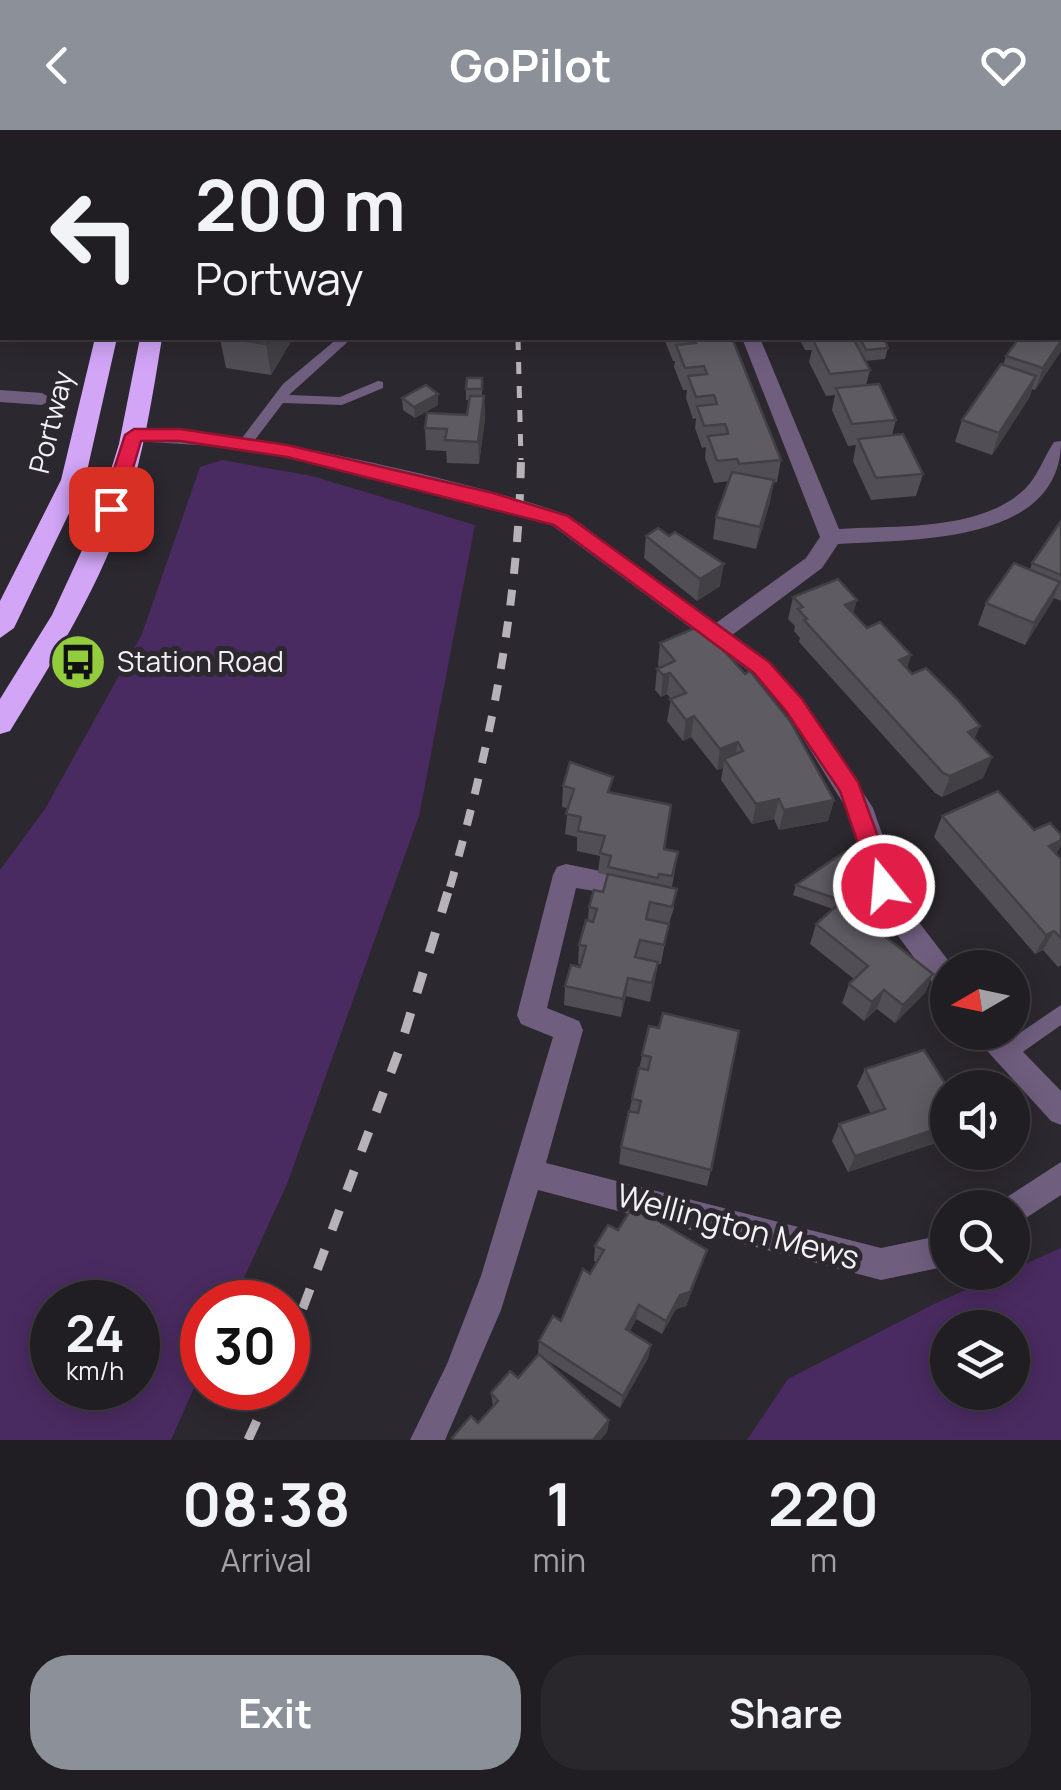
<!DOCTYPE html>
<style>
:root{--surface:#211e23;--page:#29272b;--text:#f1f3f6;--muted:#a2a2a6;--line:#3e3c41;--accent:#8c9099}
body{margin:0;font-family:Manrope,sans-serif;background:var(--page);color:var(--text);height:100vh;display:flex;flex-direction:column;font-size:38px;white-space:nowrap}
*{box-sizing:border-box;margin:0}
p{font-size:32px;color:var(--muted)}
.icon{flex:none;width:55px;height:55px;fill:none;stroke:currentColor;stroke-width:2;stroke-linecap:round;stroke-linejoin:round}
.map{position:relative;height:1310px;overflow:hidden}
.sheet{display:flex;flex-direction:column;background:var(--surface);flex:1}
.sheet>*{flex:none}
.guide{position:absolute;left:0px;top:0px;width:1062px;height:210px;box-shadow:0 5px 25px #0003,0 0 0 2px var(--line);background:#211e23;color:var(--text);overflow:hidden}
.needle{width:65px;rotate:261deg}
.fabs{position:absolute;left:930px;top:820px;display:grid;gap:20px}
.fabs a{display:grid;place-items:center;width:100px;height:100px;border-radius:50%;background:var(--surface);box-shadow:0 5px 25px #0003,0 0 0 2px var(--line);font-size:50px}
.speed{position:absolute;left:30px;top:1150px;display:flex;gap:20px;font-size:50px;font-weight:700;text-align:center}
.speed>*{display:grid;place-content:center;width:130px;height:130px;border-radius:50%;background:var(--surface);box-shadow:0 5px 25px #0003,0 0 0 2px var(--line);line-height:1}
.speed small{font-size:25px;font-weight:400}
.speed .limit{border:15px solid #d22;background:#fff;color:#111}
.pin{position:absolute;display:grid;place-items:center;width:85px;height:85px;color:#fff;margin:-42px;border-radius:20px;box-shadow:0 5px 15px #0006}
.me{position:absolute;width:110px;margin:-55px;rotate:343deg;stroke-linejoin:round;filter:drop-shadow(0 0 8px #0008)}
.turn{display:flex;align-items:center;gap:35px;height:210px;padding:0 30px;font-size:45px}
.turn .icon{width:130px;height:130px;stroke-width:2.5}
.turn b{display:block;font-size:70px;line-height:85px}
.eta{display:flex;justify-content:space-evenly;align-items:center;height:170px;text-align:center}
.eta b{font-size:60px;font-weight:700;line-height:70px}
.action{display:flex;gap:20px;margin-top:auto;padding:20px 30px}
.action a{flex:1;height:115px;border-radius:40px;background:var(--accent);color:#fff;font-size:40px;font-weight:700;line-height:115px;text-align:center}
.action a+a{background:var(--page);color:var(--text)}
header{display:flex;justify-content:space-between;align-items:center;height:130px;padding:0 30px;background:var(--accent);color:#fff;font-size:45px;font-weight:700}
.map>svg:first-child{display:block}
</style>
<header><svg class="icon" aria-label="back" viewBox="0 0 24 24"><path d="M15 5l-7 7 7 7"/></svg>GoPilot<svg class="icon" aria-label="heart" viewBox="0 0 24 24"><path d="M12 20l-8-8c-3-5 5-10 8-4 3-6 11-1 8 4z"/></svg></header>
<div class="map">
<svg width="1061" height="1310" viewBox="0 0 1061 1310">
<rect width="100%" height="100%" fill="#2c282f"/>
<!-- green -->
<g fill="#4a2b61" fill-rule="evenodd">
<path d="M222,330L312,346L475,395L419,686L287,1054L233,1172H202V1240L171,1310H0V740L45,679L142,504L200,337ZM52,1172H138V1258H52Z"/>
<path d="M1061,1118V1310H747L788,1249L934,1174ZM948,1198H1012V1262H948Z"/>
</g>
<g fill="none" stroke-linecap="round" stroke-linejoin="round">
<!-- lane -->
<g fill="#705e7f" fill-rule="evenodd">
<path d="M389,0H399L400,2H389Z"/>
<path d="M933,0H967L969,2H935Z"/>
<rect x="1060" y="9" width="1" height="6"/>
<path d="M338,208H352L289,265L340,267L378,251L383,252V258L342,275L283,273L251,315H241L239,312L283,254Z"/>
<path d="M1061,875V895L1010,931L1003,934L996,931L993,925L996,919Z"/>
</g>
<!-- street -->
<g fill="#705e7f" fill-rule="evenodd">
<path d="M656,0H672L674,2H658Z"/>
<rect x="1060" y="98" width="1" height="10"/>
<path d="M742,208H760L839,399C897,395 979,402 1025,359C1038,346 1044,327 1054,312L1061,311C1061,415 912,409 838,414L822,438L732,505L769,532L802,569L873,678L908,778L954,838H948V863L938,860L887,791L848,681L786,581L753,544L553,396L489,376L246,318L134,311L124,305C154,276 519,362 568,386C583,393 597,407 611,417C646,442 681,468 716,493L806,428L820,407Z"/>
<path d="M0,260L42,263L52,269L42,275L0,272Z"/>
<path d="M566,734L610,743L614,751L610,759L601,762L576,758L547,878L579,891L583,900L546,1033L881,1118L948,1104V1136L881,1150L538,1060L501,1180L445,1310H410L447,1234L481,1146L553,907L521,894L517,885L553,745L557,737Z"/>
<path d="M970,902H1004L1061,961V995L1051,991Z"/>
<path d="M1061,1032V1065L1012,1097V1078H998L1001,1071Z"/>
</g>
<!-- highway -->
<g fill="#d2a5f7" fill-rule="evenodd">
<rect x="111" y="0" width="18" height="2"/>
<rect x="151" y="0" width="18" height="2"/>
<path d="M95,208H117L85,350L14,498L0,508V471L61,350Z"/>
<path d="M140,208H162C152,269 143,330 122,389C95,464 52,533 10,601L0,604V569L52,485L95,392L119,314Z"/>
</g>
<!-- rail-far2 -->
<path stroke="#b6b2b8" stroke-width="5" stroke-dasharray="12 12" stroke-linecap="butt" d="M518,208L521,330"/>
<!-- rail-far1 -->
<path stroke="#b6b2b8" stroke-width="8" stroke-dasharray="16 16" stroke-linecap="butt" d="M450,757C490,618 519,473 521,328"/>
<!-- rail -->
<g stroke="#b6b2b8" stroke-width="9" stroke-dasharray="21 21" stroke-linecap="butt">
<path d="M288,1218L400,918L450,755"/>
<path d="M248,1310L272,1258"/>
</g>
</g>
<!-- wall -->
<g fill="#524e55">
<path d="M597,0H651L652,2H597Z"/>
<path d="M1061,145V221L1035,260L1032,259L1029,268L992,325L955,312L962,290L1003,235L1006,226L1060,208Z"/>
<path d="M220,208H293L271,245L226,238Z"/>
<path d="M665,208H732L781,330L777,352L773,353L770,372L756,419L713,409L716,387L729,351L714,353L705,328L706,317L702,318L695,298L696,288L693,289L686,268L687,260H683L674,237L675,231H673L665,211Z"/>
<path d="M799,208H853L856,213L857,208H884L888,218L885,229L865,231L870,240L866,255L896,290L892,305L923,344L916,366L871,370L853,331L856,315L848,316L832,280L835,265L826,266L809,232L812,220H805Z"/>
<path d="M482,248V266H484L485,288L479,334L447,333L446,321L426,320L425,298L467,285L469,270H466V259Z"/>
<path d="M402,268L438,275L415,288L403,280Z"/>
<path d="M1061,391V471L1054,468L1025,515L978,495L986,473L1030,440L1032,433Z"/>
<path d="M646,406H669L720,456L697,471L644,428Z"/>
<path d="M793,467L857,470L853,483L992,627L983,648L942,667L935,663L799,512L800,508L794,501L795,496L788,489Z"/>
<path d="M725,510L723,519L834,670L828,691L779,700L774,689L752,694L721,650L723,638L717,640L691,607L683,611L667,591L671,569L667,564L661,567L655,560L657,539L660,538L658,535L660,513Z"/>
<path d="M563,656L612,663L665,719L678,722L672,757L674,778L668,796L661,834H658L650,872L626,866L621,887L564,875L565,856L581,834H578L579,815L588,791L589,777L603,762L607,745L598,743L600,726L577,721V707L565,704L568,678L562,677Z"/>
<path d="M942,686L1061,705V715L1056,724L1061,729V835L1058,837L1043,820L1035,824L934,707Z"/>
<path d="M796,755L864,778L861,788L933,844L925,863L895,893L877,879L864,891L842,873L849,854L854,849L810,814L816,794L833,779L793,765Z"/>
<path d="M649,896L711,1040L707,1056L619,1034L621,1017Z"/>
<path d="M865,939L948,958V1009L848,1042L832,1011L839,994L871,984L857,956Z"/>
<path d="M618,1100L702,1135L686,1176L676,1179L662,1204L636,1189L630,1201L651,1215L648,1228L620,1278L538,1224L539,1211L561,1191L597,1132L594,1131L595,1116Z"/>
<path d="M518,1248L609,1290L607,1302L600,1310H453L452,1308L478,1293L493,1276L491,1263Z"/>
</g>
<!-- shaded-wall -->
<g fill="#424045">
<path d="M254,0H263V2H231Z"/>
<path d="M2,196V208H5L0,210V197Z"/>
<path d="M269,208H293L271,245L266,214Z"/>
<path d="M1061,211V221L1035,260L1043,238Z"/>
<path d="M1036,246L1029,268L992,325L999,303Z"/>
<path d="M438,264V275L415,288L414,277Z"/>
<path d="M484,266L485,288L479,334L478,312Z"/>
<path d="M774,350L770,372L756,419L760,397Z"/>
<path d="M724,434L720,456L697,471L700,449Z"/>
<path d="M1060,452L1051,474L1025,515L1034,493Z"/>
<path d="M857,470L851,492L845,475Z"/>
<path d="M911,525L905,546L899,530Z"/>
<path d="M670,543L667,564L661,567L663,545Z"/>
<path d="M694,586L691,607L683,611L686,590Z"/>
<path d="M980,596L971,617L968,602Z"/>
<path d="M738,612L734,633L724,629L723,638L717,640L720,619Z"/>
<path d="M992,627L983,648L942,667L950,646Z"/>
<path d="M779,669L774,689L752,694L756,674Z"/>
<path d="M834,670L828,691L779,700L784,680Z"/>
<path d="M1061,710V715L1054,729L1049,716Z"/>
<path d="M1054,801L1043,820L1035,824L1046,805Z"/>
<path d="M658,832L655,851L650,872L652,853Z"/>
<path d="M933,844L925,863L895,893L903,875Z"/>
<path d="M628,848L626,866L621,887L623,869Z"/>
<path d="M884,860L877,879L864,891L872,872Z"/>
<path d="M948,995V1009L848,1042L855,1026Z"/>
<path d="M707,1120L686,1176L676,1179L662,1204L666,1191Z"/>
<path d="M639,1175L636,1189L624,1212L626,1199Z"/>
<path d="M651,1215L648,1228L620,1278L623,1266Z"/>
<path d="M609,1290L607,1302L600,1310H593Z"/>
</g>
<!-- building -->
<g fill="#5f5b63" stroke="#424045" stroke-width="2.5">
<path d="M21,0H51L50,2H21Z"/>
<path d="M211,0H254L231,2H211Z"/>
<path d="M311,0H340L357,1L356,2H310Z"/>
<path d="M618,0H651L652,2H619Z"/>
<path d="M718,0H756L758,2H720Z"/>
<path d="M2,170V196L0,197V171Z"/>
<path d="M1060,181L1061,211L1043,238L1006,226L1019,208H1060Z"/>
<path d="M227,208H269L266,214Z"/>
<path d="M674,208H732L781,330L739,334L737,329L717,331L708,306L728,304L727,299L725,294L704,296L697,276L717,274L714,265L696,267L688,246L707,244L704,236L685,238L676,215L696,213L693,208L675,209Z"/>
<path d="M838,208H853L870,240L830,244L813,210Z"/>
<path d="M860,208H884L888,218L866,220Z"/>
<path d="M1001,234L1036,246L999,303L962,290Z"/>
<path d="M467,248H482V259H466Z"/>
<path d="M879,254L896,290L852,294L836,258Z"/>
<path d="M426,255L438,264L414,277L402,268Z"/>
<path d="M470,266H484L478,312L445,310L447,299L425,298L427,283L467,285Z"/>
<path d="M903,304L923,344L876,348L858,309Z"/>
<path d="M732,342L774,350L760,397L716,387Z"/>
<path d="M1061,391V445L1032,433Z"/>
<path d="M658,398L669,406L675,402L724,434L700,449L646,406Z"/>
<path d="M1014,433L1060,452L1034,493L986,473Z"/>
<path d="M838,449L857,470L845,475L867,498L880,492L911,525L899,530L912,544L926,538L958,570L980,596L968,602L992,627L950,646L943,643L804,490L807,489L798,479L803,477L793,467Z"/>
<path d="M709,492L725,510L717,513L745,544L750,541L790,591L834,670L784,680L779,669L756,674L724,629L743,621L738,612L720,619L694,586L686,590L670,569L686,563L670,543L663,545L657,539L675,531L660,513Z"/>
<path d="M570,632L613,647L608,662L671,675L664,719L678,722L672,746L659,744L658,748L608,737L611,726L600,723L605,706L578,701L581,687L566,684L574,659L563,656Z"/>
<path d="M998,661L1034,700L1050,693L1061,705V710L1049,716L1061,729V808L1054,801L1046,805L942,686Z"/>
<path d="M844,722L864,778L796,755Z"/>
<path d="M608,744L677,759L672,777L650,772L646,789L669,794L664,815L640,810L635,827L658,832L652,853L628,848L623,869L565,856L571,835L580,837L586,816L579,815L586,790L593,792L597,779L589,777L594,760L603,762Z"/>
<path d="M841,772L933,844L903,875L884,860L872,872L849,854L868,836L816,794Z"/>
<path d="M663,883L739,901L711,1040L621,1017L629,981L638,983L641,971L632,969L639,938L648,940L651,927L642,925L649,896L659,898Z"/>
<path d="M924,920L948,958V995L855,1026L839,994L885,979L865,939Z"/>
<path d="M633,1076L707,1120L690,1162L680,1165L666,1191L639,1175L626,1199L651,1215L623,1266L539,1211L553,1186L561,1191L583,1139L590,1144L604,1120L595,1116L608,1095L618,1100Z"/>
<path d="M539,1224L609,1290L593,1310H454L452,1308L471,1286L478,1293L498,1271L491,1263L510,1241L518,1248Z"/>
</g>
<!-- route -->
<path fill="#e11d48" stroke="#92132f" stroke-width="2.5" d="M134,299H180L287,315L493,363L568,386L769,532L802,569L858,652L896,756L893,763H875L840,661L786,581L754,543L554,395L287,327L180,311H141L121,379L111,385L104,383L101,379L125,305Z"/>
<!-- icons -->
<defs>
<g id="bus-disc" transform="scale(2.875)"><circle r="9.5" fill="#93cd3d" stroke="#2c282f"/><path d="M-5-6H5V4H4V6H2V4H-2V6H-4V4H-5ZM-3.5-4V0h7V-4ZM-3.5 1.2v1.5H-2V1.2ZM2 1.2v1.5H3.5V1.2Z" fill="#111"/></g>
</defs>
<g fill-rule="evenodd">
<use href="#bus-disc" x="78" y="532"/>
</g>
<g text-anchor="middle" stroke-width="10" stroke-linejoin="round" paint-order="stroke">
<!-- street labels -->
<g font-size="28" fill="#f4f1f6" stroke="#2c282f">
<text transform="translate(51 292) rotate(-76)" y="10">Portway</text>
</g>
<!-- poi labels -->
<g font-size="28" fill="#f4f1f6" stroke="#2c282f" text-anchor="start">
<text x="117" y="542">Station Road</text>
</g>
<!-- near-street labels -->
<g font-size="32" fill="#f4f1f6" stroke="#2c282f">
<text transform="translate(738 1097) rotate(15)" y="11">Wellington Mews</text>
</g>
</g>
</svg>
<div class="fabs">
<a><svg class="needle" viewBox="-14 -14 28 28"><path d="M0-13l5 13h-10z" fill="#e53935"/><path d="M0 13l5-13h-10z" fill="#a2a2a6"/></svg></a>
<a><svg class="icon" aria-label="sound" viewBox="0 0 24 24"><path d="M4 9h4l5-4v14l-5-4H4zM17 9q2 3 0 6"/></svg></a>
<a><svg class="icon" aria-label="search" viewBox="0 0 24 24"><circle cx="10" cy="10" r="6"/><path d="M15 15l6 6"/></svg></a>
<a><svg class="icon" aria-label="layers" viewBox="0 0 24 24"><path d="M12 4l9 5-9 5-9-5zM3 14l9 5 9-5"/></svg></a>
</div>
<div class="speed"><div>24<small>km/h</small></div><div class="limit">30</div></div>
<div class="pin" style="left:111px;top:379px;background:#d93025"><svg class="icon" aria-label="arrive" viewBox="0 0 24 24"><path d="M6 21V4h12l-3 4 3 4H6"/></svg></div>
<svg class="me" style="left:884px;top:756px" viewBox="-20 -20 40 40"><circle r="17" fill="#e11d48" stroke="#fff" stroke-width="3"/><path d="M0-11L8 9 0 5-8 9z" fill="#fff"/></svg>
<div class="guide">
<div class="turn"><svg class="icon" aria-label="left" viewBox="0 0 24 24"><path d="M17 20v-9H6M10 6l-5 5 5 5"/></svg><div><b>200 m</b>Portway</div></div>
</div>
</div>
<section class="sheet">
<div class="eta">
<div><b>08:38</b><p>Arrival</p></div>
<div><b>1</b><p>min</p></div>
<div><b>220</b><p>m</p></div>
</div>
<div class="action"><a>Exit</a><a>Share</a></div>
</section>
